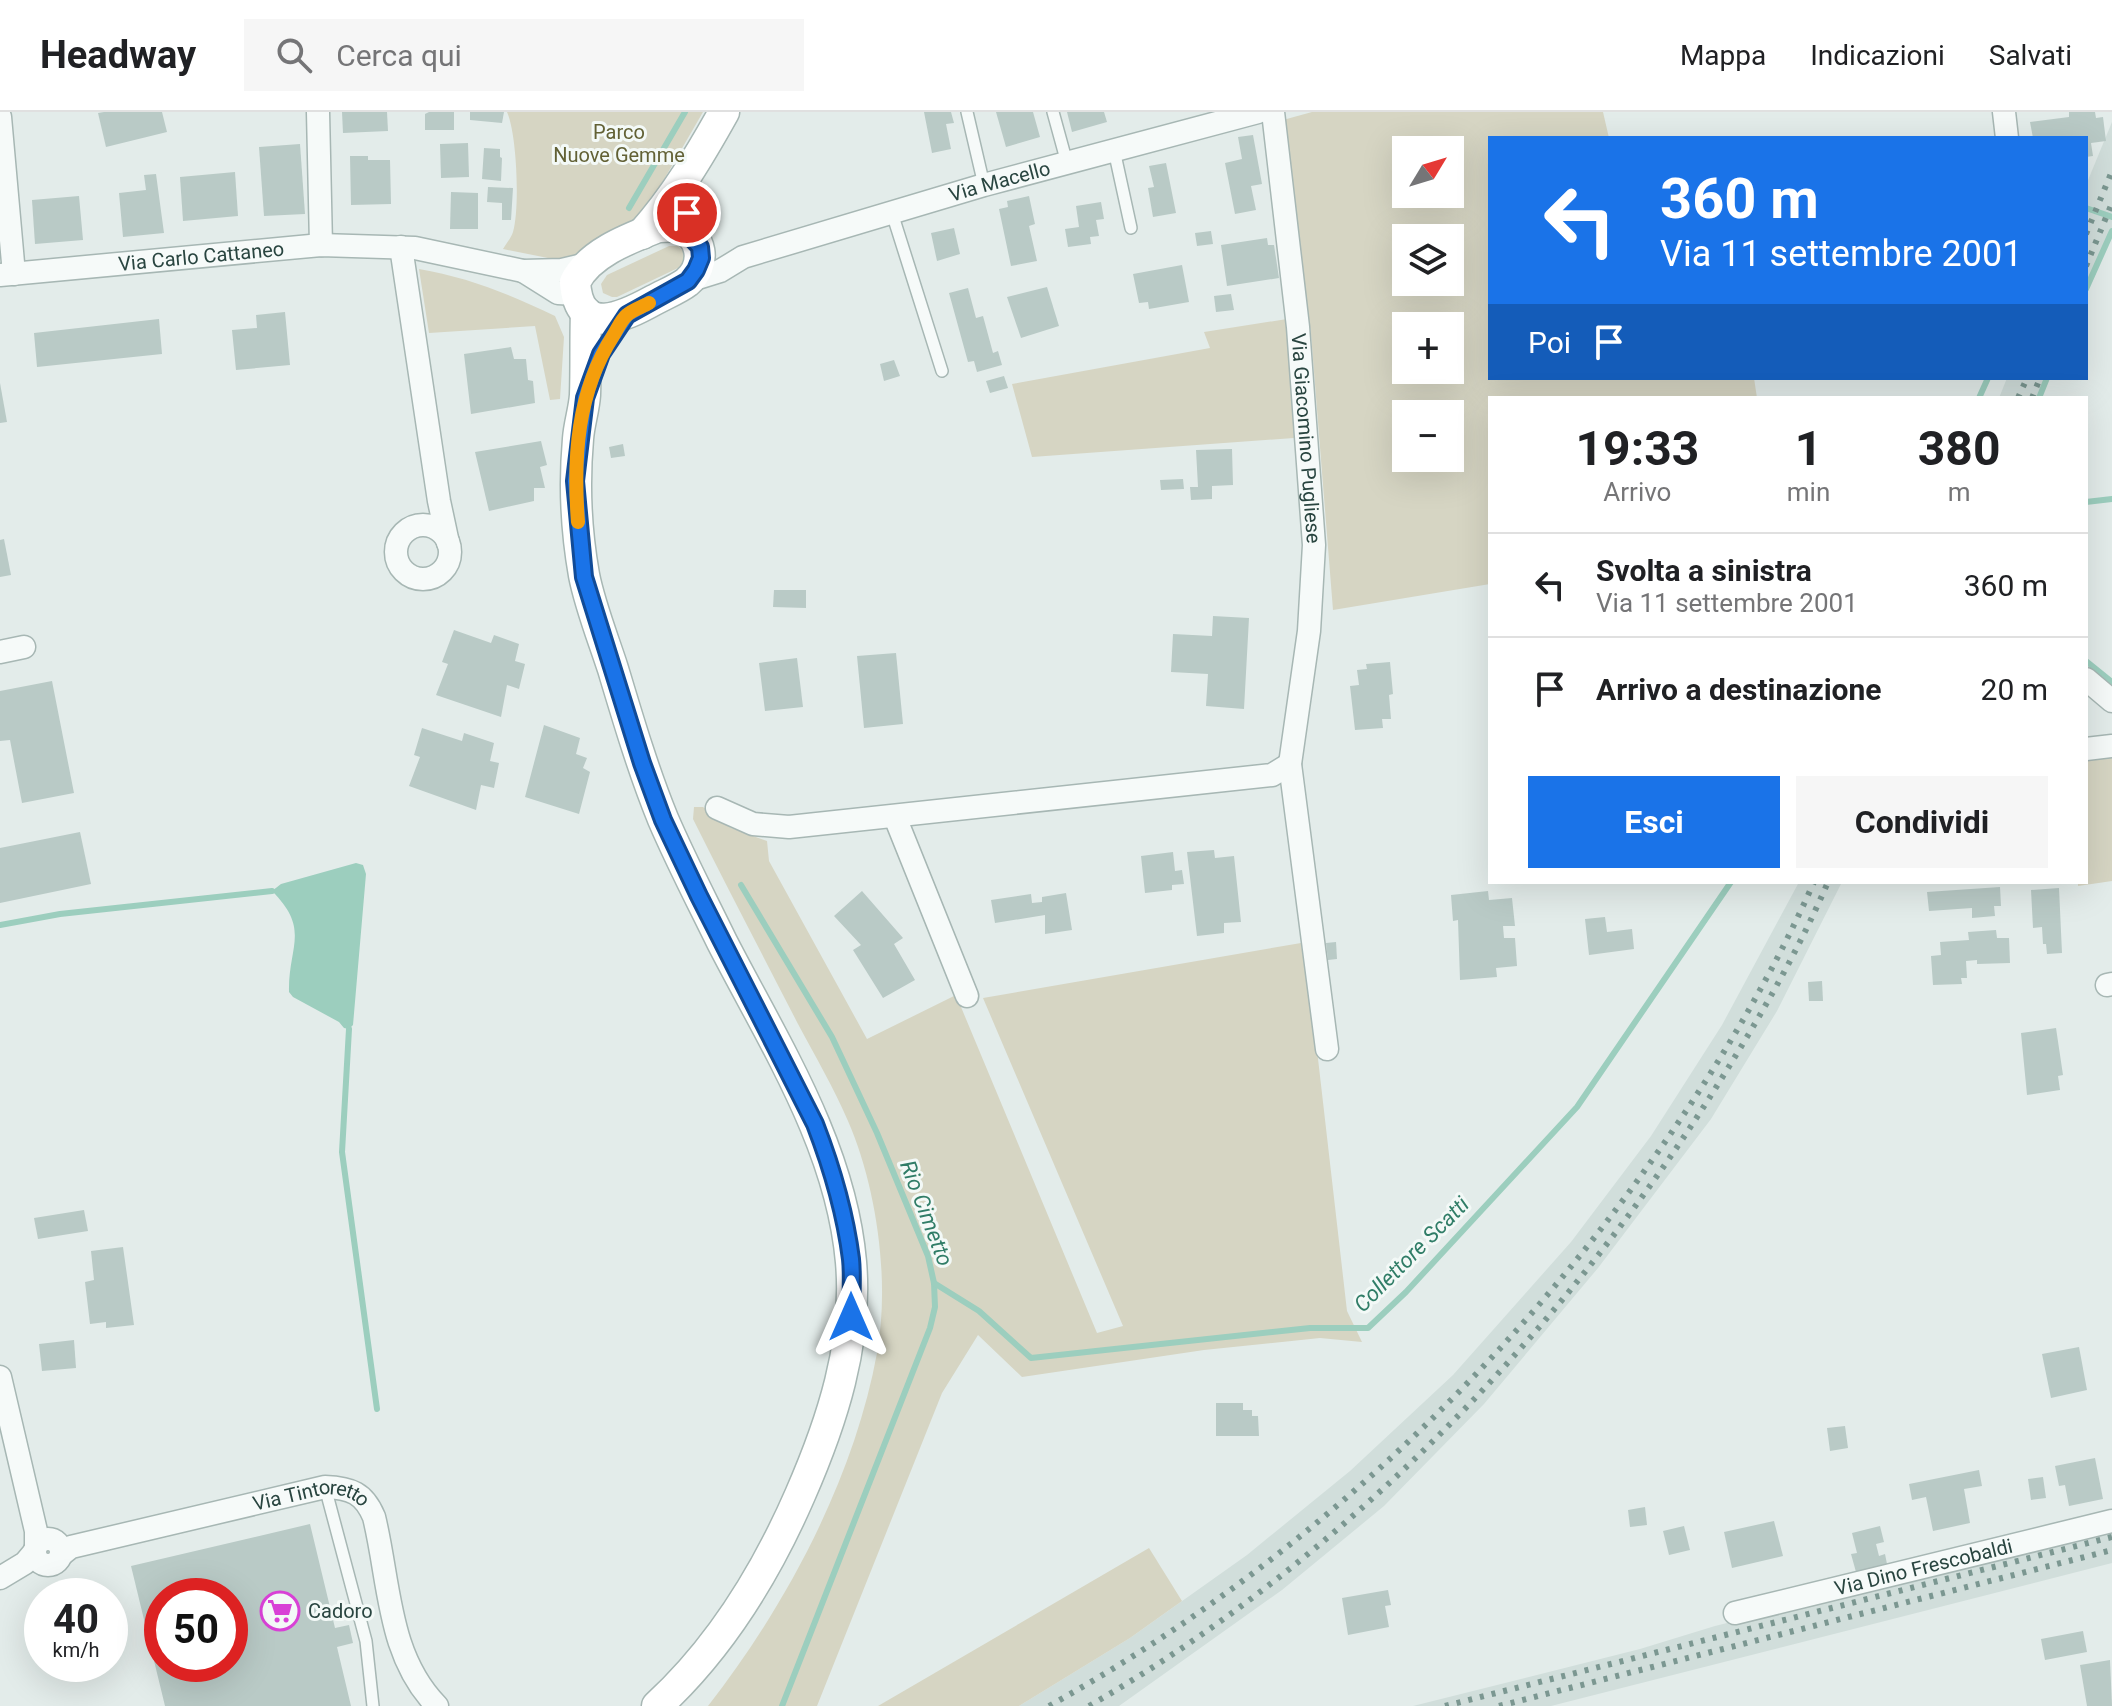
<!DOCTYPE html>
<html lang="it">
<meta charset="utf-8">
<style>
:root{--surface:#fff;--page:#f6f6f6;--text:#202124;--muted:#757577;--line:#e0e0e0;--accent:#1a73e8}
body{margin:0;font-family:Roboto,sans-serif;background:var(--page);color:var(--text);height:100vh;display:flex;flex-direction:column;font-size:30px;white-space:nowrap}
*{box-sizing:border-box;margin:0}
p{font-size:26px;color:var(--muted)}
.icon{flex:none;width:44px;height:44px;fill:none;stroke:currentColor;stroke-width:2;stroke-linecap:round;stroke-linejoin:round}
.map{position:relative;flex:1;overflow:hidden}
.sheet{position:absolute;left:1488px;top:284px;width:600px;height:488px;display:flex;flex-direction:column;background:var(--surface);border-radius:0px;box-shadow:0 8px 32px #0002}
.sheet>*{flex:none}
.top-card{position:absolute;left:1488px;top:24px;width:600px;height:244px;border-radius:0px;box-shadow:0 8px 32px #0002;background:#1a73e8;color:#fff;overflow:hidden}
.needle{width:52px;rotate:52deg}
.buttons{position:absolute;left:1392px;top:24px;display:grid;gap:16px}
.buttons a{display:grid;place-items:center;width:72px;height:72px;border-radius:0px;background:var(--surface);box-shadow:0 8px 32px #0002;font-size:40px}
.speed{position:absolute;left:24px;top:1466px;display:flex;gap:16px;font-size:40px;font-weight:700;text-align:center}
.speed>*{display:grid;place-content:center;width:104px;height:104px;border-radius:50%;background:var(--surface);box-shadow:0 8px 32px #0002;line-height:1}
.speed small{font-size:20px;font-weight:400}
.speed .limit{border:12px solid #d22;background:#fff;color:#111}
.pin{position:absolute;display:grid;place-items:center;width:68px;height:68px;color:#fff;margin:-34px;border:4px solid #fff;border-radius:50%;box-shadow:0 2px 8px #0007}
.me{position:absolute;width:88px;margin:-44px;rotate:0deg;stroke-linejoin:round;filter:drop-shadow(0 0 6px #0008)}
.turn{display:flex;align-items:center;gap:28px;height:168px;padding:0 40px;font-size:36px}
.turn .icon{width:104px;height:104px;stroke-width:2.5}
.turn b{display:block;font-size:56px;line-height:68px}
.then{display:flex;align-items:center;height:76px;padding:0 40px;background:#0003;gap:16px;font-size:30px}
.eta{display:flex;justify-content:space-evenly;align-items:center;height:136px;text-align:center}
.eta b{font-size:48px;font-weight:700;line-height:56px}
.action{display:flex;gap:16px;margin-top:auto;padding:16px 40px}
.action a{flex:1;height:92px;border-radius:0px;background:var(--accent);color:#fff;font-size:32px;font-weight:700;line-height:92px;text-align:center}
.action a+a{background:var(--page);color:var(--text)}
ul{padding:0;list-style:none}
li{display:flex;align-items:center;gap:24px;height:104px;padding:0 40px;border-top:2px solid var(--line)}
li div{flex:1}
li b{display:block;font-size:30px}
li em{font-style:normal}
header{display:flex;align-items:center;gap:48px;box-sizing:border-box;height:112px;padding:0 40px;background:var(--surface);border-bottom:2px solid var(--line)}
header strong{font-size:38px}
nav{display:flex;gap:44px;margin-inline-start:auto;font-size:28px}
.search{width:560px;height:72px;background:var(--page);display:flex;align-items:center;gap:20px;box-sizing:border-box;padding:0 28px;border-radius:0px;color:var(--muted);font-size:30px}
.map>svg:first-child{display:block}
</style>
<header>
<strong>Headway</strong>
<div class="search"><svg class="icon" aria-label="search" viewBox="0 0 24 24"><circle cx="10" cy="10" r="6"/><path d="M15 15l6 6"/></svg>Cerca qui</div>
<nav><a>Mappa</a><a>Indicazioni</a><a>Salvati</a></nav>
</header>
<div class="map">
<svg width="2112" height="1594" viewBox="0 0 2112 1594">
<rect width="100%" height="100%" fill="#e3ecea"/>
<!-- built -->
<g fill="#d1dedb">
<path d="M2112,10V116L2086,178V73Z"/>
<path d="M2007,266H2049L2041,286H1999Z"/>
<path d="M1799,770H1842L1777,899L1711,1007L1598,1156L1484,1292L1384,1394L1282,1478L1119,1594H1019L1130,1526L1247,1443L1350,1359L1453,1263L1571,1130L1651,1024L1722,913Z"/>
<path d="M2112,1415V1451L1551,1594H1413L1640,1537L1715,1514Z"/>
</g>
<!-- green -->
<g fill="#d6d5c3" fill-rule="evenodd">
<path d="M507,0H703L640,109L586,139L567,146L553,147L503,137C506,132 511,126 513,120C520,97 517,22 507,0Z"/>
<path d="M1312,0H1603L1609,26H1490V266H1754L1757,286H1490V472L1333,498L1311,222L1283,8ZM1406,38H1450V82H1406ZM1406,126H1450V170H1406ZM1406,214H1450V258H1406ZM1406,302H1450V346H1406Z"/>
<path d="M669,134H678L683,139L684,149L678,156L617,185H612L603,181L601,172L607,163Z"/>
<path d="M419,157C467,165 512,183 555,204L564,225L560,287L550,288L535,214L429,221Z"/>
<path d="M1287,207L1294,326L1032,345L1012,272L1210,236L1204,220Z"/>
<path d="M2112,643V769L2078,774V770H2086V648Z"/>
<path d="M694,695H703L731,716L767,729L769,749L867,927L956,883L1097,1221L1123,1214L983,886L1301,831L1317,938L1347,1199L1362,1230L1320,1226L1204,1238L1022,1265L978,1223L942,1281L817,1594H708C786,1494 854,1367 877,1241C890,1169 877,1076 848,1009C834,976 815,944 798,912C763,844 727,775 693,707Z"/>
<path d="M1149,1436L1182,1489L1130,1526L1019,1594H878Z"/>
</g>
<!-- water -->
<path fill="#9ccebe" d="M356,751L363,753L366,762L353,913L349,917L344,916L339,910L293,885L289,880C288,834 311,818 272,779L281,772Z"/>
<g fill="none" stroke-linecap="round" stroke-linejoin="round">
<!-- stream -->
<g stroke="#9ccebe" stroke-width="6">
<path d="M629,96L685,0"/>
<path d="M2086,96L2112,105"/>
<path d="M2086,177L2112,119"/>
<path d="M1979,286L1988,266"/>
<path d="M2039,286L2047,266"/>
<path d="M2086,390L2112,387"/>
<path d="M2086,549L2112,570"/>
<path d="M741,773L832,925L877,1021L928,1144L934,1171L935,1195L930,1216L782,1594"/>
<path d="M0,813L60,802L272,779"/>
<path d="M349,917L342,1040L377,1297"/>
<path d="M934,1171L979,1199L1031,1246L1310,1216H1368L1406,1180L1577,995L1731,770"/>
</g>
</g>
<!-- building -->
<g fill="#b9cac6" fill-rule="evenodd">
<path d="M104,0H162L167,20L106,35L98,1Z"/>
<path d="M342,0H387L388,19L343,21Z"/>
<path d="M429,0H454V18H425V2Z"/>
<path d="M470,0H504L502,11L470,8Z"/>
<path d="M924,0H951L954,11L946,12L951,37L932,41Z"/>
<path d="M996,0H1033L1040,25L1006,35Z"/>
<path d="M1067,0H1104L1107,10L1072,20Z"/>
<path d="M2069,0H2095L2096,6L2103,5L2106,29L2091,31L2093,44L2086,45V26H2033L2030,10L2069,5Z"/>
<path d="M1253,23L1262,72L1251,74L1256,98L1235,102L1225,51L1242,47L1238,25Z"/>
<path d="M468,31L469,65L441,66L440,32Z"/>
<path d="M300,32L305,102L264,104L259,35Z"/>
<path d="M484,36L500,37V45L502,46L501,69L482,67Z"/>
<path d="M350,44H368V48H390L391,92L351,93Z"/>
<path d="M1166,51L1176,101L1153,105L1148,76L1154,75L1149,54Z"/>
<path d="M235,60L238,104L183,109L180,65Z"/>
<path d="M156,62L164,121L123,125L119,81L146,78L144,63Z"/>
<path d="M488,75L513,76L511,108H502V91L487,90Z"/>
<path d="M451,80L478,81V117H450Z"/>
<path d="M79,84L83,128L35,132L32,88Z"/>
<path d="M1029,84L1035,112L1029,114L1037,149L1011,154L999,97L1008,95L1007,89Z"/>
<path d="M1101,90L1104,107L1096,108L1099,124L1090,125L1091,132L1068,135L1065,117L1079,115L1076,94Z"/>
<path d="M954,116L960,142L937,149L931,121Z"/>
<path d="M1211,119L1213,132L1197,134L1195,121Z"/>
<path d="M1267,126L1268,133H1274L1279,166L1227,174L1221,133Z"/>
<path d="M1182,153L1189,190L1149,197L1148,190L1139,191L1133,162Z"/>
<path d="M1047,175L1059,214L1021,226L1007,185Z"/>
<path d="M968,176L976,206L983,204L993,241L998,239L1002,253L977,260L974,249L968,250L949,181Z"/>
<path d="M1231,182L1234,198L1216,200L1214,184Z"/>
<path d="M285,200L290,253L236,258L232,218L257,216L256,203Z"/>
<path d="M159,207L162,242L37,255L34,221Z"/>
<path d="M511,235L514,247H526L528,268L533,269L535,291L471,302L464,242Z"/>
<path d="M894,248L900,264L884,269L880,252Z"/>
<path d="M1004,264L1008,276L990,281L986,269Z"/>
<path d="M0,271L7,310L0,311Z"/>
<path d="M541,329L547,353L540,355L545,376H534V389L489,399L475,340Z"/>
<path d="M623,332L625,344L611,346L609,335Z"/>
<path d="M1232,337L1233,373L1212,374V387L1191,388L1190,375H1198L1196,338Z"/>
<path d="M1183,367L1184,377L1161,378L1160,368Z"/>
<path d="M4,427L11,463L0,465V428Z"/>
<path d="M774,478H806V496L773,495Z"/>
<path d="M1213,504L1249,506L1244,597L1206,594L1208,562L1171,560L1173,522L1212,524Z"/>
<path d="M454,518L491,531L494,523L519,532L515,549L525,552L519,577L507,573L501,605L436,583L448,552L442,550Z"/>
<path d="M896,541L903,612L864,616L857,544Z"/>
<path d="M797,546L803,595L765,599L759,551Z"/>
<path d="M1390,550L1393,582L1389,583L1391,607H1382L1383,616L1355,618L1350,574L1359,573L1357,558L1367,557L1366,552Z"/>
<path d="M52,569L74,681L22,691L10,628L0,629V579Z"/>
<path d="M544,613L580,626L576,642L587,646L583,656L590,660L579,702L525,685Z"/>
<path d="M422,616L462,629L464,621L494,631L490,649L499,651L494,676L481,673L476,698L409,674L420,645L414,643Z"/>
<path d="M80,720L91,772L0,791V736Z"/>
<path d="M1214,738L1215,746L1234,744L1241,810L1224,811V821L1197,824L1187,740Z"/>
<path d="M1173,740L1175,759L1182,758L1184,772L1172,773V778L1145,781L1141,744Z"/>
<path d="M2000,775L2001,794H1994L1995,804L1972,806V796L1929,799L1927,780Z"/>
<path d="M2059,776L2062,841L2047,842L2046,832H2043L2042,815L2033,816L2031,778Z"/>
<path d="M862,779L903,826L894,832L915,868L883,886L853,838L861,833L834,804Z"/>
<path d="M1488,779L1489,788L1512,786L1515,814H1503L1504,826H1515L1517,854L1496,856L1497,865L1460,868L1458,808L1453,809L1451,783Z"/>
<path d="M1066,781L1072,818L1045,822V803L995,811L991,788L1031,782L1032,791L1042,790V785Z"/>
<path d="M1605,805L1607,820L1632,817L1634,837L1589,843L1585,807Z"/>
<path d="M1996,818L1997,826H2009L2010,851L1977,852V848L1966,849L1967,866H1961L1962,872L1933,873L1931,844L1941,843L1940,830L1969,828L1968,820Z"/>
<path d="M1336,830L1337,847L1328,848L1326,831Z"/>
<path d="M1822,869L1823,889H1809L1808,870Z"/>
<path d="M2056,916L2063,963L2058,964L2060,978L2027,983L2021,921Z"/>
<path d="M84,1098L88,1119L38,1127L34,1106Z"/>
<path d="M123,1135L134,1213L106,1216V1210L90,1212L85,1170L94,1168L91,1139Z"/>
<path d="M74,1228L76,1256L42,1259L39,1232Z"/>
<path d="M2079,1235L2087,1278L2051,1286L2042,1242Z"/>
<path d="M1216,1291H1243V1298H1252V1304H1258L1259,1324H1216Z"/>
<path d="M1845,1314L1848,1336L1830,1339L1827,1316Z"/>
<path d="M2095,1346L2103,1387L2069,1394L2065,1373L2059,1374L2055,1354Z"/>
<path d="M1979,1358L1982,1374L1964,1377L1970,1411L1933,1419L1926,1385L1912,1388L1909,1372Z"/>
<path d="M2043,1365L2046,1386L2031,1388L2028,1367Z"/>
<path d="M1645,1395L1647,1413L1630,1415L1628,1398Z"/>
<path d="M1774,1409L1783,1444L1732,1456L1724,1420Z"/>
<path d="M310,1412L335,1516L349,1513L353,1531L337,1535L351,1594H165L131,1454ZM162,1484H230V1552H162Z"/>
<path d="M1684,1414L1690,1438L1669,1443L1663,1419Z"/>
<path d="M1880,1414L1884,1430L1876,1432L1879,1444L1885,1442L1887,1452L1856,1460L1851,1442L1857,1441L1852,1421Z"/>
<path d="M1388,1478L1391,1493L1385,1494L1389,1515L1348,1523L1342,1486Z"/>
<path d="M2083,1519L2087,1540L2045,1548L2041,1527Z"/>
<path d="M2110,1548L2112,1594H2087L2080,1553Z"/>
</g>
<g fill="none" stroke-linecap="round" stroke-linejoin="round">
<!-- service casing -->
<g stroke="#a7b7b4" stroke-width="14">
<g id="service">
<path d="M967,0L984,73"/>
<path d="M1053,0L1067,51"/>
<path d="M1114,38L1131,116"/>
<path d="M892,101L942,259"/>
<path d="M325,1375L366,1529L373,1594"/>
</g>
</g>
<!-- minor casing -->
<g stroke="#a7b7b4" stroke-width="25">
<g id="minor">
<path d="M318,0L321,133"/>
<path id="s1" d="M1273,0L1298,215L1314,433L1309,519L1290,652L1327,937"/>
<path d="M2004,0L2007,26"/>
<path d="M0,5L14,162"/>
<path d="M401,135L439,389L448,431"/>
<path d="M523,159L558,181L576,182"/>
<path id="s2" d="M0,163L321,133L415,136L523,159L562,158L587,152"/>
<path id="s3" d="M688,169L720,159L743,145L984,73L1258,0"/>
<circle cx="423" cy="440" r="27"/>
<path d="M0,540L24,535"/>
<path d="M2086,567L2112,589"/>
<path d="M2086,637L2112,634"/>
<path d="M717,696L753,712L789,715L1272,663L1290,652"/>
<path d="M895,705L967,884"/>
<path d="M2107,873L2112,872"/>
<path d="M0,1265L36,1419V1433"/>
<circle cx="48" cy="1440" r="13"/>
<path id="s4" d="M61,1443L71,1435L325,1375C351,1376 364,1381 374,1405C390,1470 387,1543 437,1594"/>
<path d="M0,1466L25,1451L35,1439"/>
<path id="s5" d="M1735,1501L2112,1409"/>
</g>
</g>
<!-- secondary casing -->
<g stroke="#a7b7b4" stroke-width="33">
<g id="secondary">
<path d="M658,115C664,115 672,114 677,115C703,122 707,153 687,170C678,177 665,182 654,188C623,205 579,227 575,170C589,141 630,126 658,115Z"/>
<path d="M642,122C675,85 700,43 724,0"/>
<path d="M586,200C585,227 586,255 585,283C584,298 579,312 578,327C574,372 576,418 584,463C590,494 603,526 613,557C628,607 643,658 663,707C681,749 702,789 722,830C774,931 841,1034 851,1150C858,1231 832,1310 800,1383C766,1461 720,1536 657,1594"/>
</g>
</g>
<!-- service -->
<use href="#service" stroke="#f6faf9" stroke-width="11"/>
<!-- minor -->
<use href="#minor" stroke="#f6faf9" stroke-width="22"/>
<!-- secondary -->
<use href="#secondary" stroke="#fff" stroke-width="30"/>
<!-- rail -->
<g stroke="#7b9791" stroke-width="6" stroke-dasharray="4 8" stroke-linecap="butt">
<path d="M2086,122L2112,59"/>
<path d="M2086,154L2112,91"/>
<path d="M2018,286L2027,266"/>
<path d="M2032,286L2040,266"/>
<path d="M1049,1594C1297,1456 1506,1260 1667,1027C1723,946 1774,860 1814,770"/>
<path d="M1089,1594C1343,1448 1560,1223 1715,977C1757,910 1797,842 1828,770"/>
<path d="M1445,1594L2112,1425"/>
<path d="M1499,1594L2112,1438"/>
</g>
</g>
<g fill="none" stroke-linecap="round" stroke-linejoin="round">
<!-- route casing -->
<g stroke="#114b97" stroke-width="20">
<path id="route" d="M687,101V121L700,135L701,146L696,158L688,169L627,203L601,242L585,286L575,369L584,465L642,651L663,708L699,784L815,1012C832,1056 845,1100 851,1147C853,1166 851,1186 851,1205"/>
</g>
<!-- route -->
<use href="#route" stroke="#1a73e8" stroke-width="14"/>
<!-- slow -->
<path stroke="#f59e0b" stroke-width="14" d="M578,410C573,346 577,280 613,224C617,218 621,208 627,203C632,198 642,195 649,191"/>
</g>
<!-- icons -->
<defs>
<g id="supermarket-ring" transform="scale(2)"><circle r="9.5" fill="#f3f9f7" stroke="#d841d6" stroke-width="1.5"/><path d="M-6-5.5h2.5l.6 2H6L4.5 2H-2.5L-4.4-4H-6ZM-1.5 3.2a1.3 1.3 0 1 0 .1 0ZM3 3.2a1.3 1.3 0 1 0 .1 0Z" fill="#d841d6"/></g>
</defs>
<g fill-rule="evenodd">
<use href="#supermarket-ring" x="280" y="1499"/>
</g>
<g text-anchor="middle" stroke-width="6" stroke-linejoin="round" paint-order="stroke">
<!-- park labels -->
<g font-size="20" fill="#626135" stroke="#f3f9f7">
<text x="619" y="27">Parco<tspan x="619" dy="23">Nuove Gemme</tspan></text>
</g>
<!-- street labels -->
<g font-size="20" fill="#294540" stroke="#f3f9f7">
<text dy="7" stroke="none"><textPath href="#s3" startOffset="328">Via Macello</textPath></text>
<text dy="7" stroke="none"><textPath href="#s2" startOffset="202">Via Carlo Cattaneo</textPath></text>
<text dy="7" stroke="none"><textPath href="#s1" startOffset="328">Via Giacomino Pugliese</textPath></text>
<text dy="7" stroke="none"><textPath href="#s4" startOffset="260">Via Tintoretto</textPath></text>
<text dy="7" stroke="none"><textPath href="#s5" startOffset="194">Via Dino Frescobaldi</textPath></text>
</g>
<!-- poi labels -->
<g font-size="20" fill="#294540" stroke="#f3f9f7" text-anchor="start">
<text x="308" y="1506">Cadoro</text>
</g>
<!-- water labels -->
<g font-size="22" font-style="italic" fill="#307d67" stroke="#f3f9f7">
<text transform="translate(927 1101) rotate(69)" y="8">Rio Cimetto</text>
<text transform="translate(1411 1142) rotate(-45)" y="8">Collettore Scatti</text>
</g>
</g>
</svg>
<div class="buttons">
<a><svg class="needle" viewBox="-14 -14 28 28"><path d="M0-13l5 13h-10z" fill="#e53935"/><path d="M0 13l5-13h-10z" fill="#757577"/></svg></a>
<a><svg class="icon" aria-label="layers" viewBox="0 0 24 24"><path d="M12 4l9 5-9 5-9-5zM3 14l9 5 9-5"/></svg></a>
<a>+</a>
<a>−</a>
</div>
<div class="speed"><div>40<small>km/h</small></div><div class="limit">50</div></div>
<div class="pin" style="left:687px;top:101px;background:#d93025"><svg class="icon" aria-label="arrive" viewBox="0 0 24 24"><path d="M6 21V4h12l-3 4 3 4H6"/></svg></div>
<svg class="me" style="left:851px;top:1205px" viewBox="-20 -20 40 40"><path d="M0-17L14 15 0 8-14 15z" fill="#1a73e8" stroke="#fff" stroke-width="4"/></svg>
<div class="top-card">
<div class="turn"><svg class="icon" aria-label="left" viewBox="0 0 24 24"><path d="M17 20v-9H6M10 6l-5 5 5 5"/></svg><div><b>360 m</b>Via 11 settembre 2001</div></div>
<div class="then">Poi<svg class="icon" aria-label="arrive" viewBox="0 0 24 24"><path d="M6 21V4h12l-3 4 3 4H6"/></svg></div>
</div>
<section class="sheet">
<div class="eta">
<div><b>19:33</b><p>Arrivo</p></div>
<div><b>1</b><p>min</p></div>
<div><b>380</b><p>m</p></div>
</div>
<ul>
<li><svg class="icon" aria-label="left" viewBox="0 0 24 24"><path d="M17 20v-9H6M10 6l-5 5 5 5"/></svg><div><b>Svolta a sinistra</b><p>Via 11 settembre 2001</p></div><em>360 m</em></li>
<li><svg class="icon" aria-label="arrive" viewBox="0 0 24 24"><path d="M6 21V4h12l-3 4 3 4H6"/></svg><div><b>Arrivo a destinazione</b></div><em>20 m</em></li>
</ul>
<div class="action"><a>Esci</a><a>Condividi</a></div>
</section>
</div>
